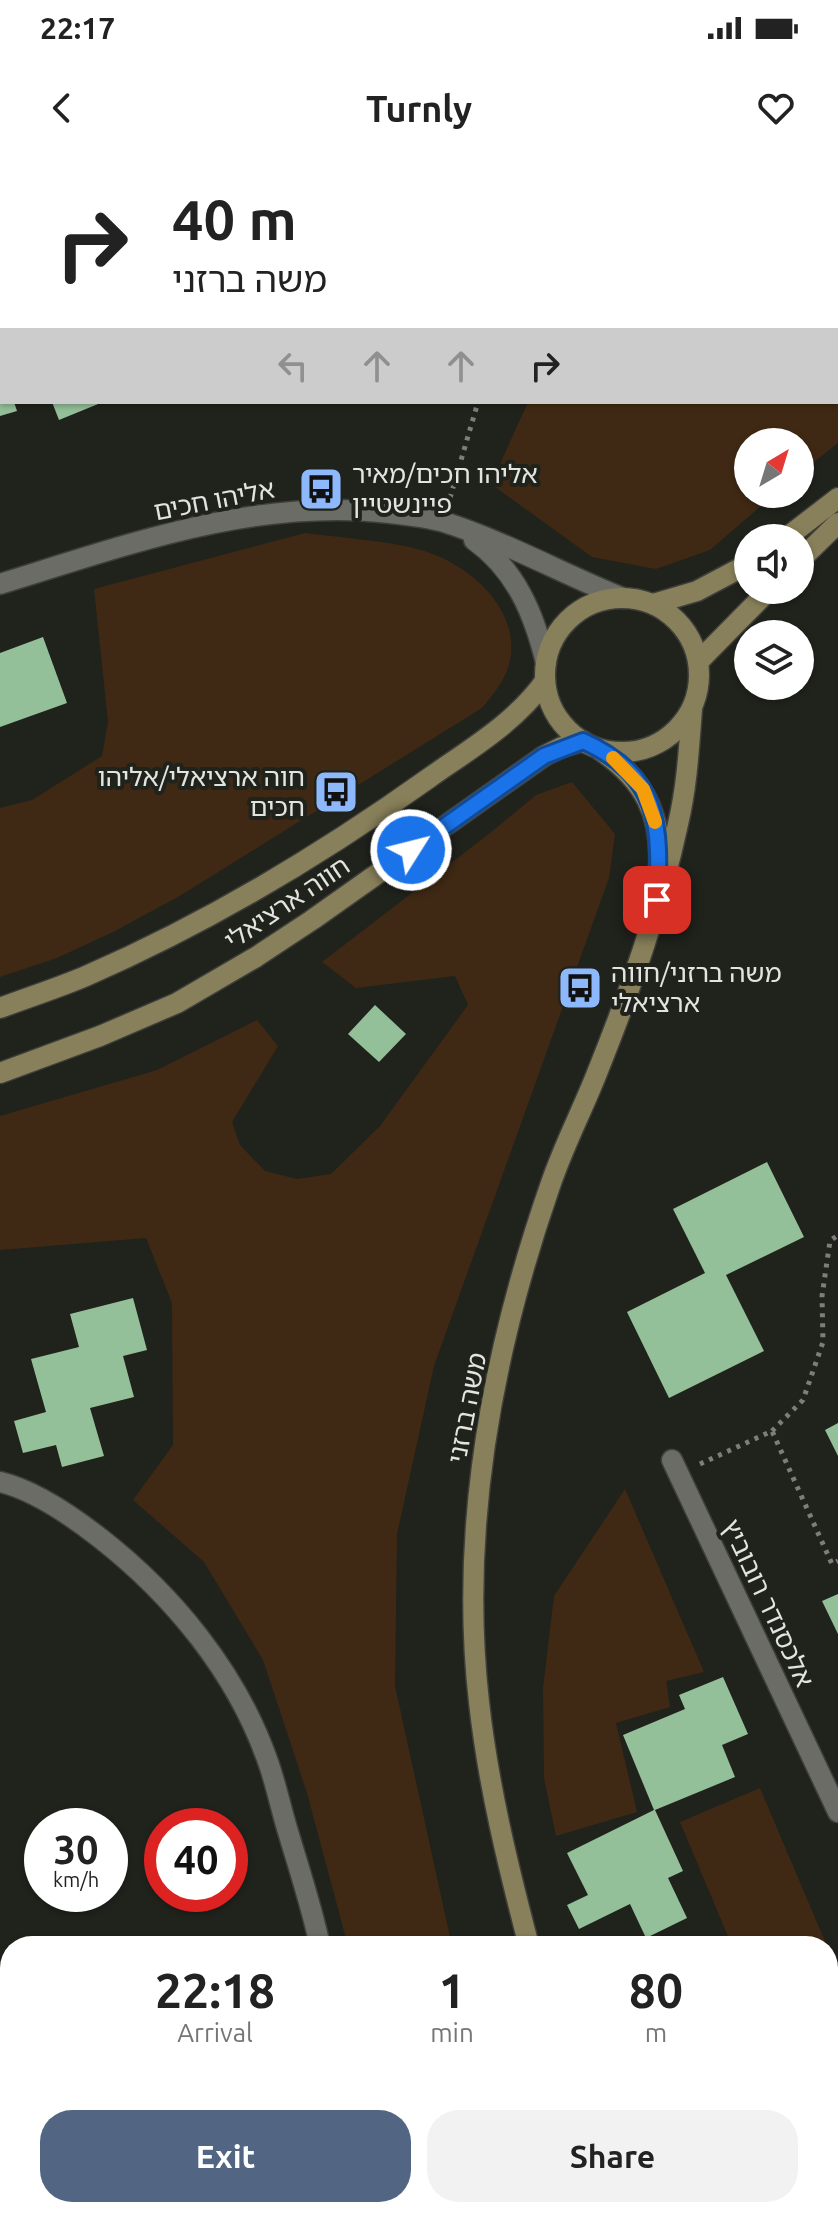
<!DOCTYPE html>
<meta charset="utf-8">
<style>
:root{--surface:#fff;--page:#f2f2f2;--text:#222;--muted:#767676;--accent:#526684}
body{margin:0;font-family:Ubuntu,"Noto Sans Hebrew",sans-serif;background:var(--page);color:var(--text);height:100vh;display:flex;flex-direction:column;font-size:30px;white-space:nowrap}
*{box-sizing:border-box;margin:0}
p{font-size:26px;color:var(--muted)}
.icon{flex:none;width:44px;height:44px;fill:none;stroke:currentColor;stroke-width:2;stroke-linecap:round;stroke-linejoin:round}
.map{position:relative;flex:1;overflow:hidden}
.panel{position:absolute;left:0px;top:1776px;width:838px;height:282px;display:flex;flex-direction:column;background:var(--surface);border-radius:32px 32px 0 0;box-shadow:0 2px 6px #0004}
.panel>*{flex:none}
.hud{position:absolute;left:0px;top:0px;width:838px;height:244px;box-shadow:0 2px 6px #0004;background:#fff;color:var(--text);overflow:hidden}
.needle{width:52px;rotate:38deg}
.tools{position:absolute;left:734px;top:268px;display:grid;gap:16px}
.tools a{display:grid;place-items:center;width:80px;height:80px;border-radius:50%;background:var(--surface);box-shadow:0 2px 6px #0004;font-size:40px}
.speed{position:absolute;left:24px;top:1648px;display:flex;gap:16px;font-size:40px;font-weight:700;text-align:center}
.speed>*{display:grid;place-content:center;width:104px;height:104px;border-radius:50%;background:var(--surface);box-shadow:0 2px 6px #0004;line-height:1}
.speed small{font-size:20px;font-weight:400}
.speed .limit{border:12px solid #d22;background:#fff;color:#111}
.pin{position:absolute;display:grid;place-items:center;width:68px;height:68px;color:#fff;margin:-34px;border-radius:16px;box-shadow:0 4px 12px #0006}
.me{position:absolute;width:88px;margin:-44px;rotate:54deg;stroke-linejoin:round;filter:drop-shadow(0 0 6px #0008)}
.turn{display:flex;align-items:center;gap:28px;height:168px;padding:0 40px;font-size:36px}
.turn .icon{width:104px;height:104px;stroke-width:2.5}
.turn b{display:block;font-size:56px;line-height:68px}
.lanes{display:flex;align-items:center;height:76px;padding:0 40px;background:#0003;justify-content:center;gap:40px;direction:ltr}
.lanes .off{opacity:.35}
.eta{display:flex;justify-content:space-evenly;align-items:center;height:136px;text-align:center}
.eta b{font-size:48px;font-weight:600;line-height:56px}
.action{display:flex;gap:16px;margin-top:auto;padding:16px 40px}
.action a{flex:1;height:92px;border-radius:32px;background:var(--accent);color:#fff;font-size:32px;font-weight:600;line-height:92px;text-align:center}
.action a+a{background:var(--page);color:var(--text)}
.status{display:flex;justify-content:space-between;align-items:center;height:56px;padding:0 40px;background:var(--surface);direction:ltr}
.status svg{height:22px;fill:currentColor}
header{display:flex;justify-content:space-between;align-items:center;height:104px;padding:0 40px;background:var(--surface);font-size:36px;font-weight:600}
.map>svg:first-child{display:block}
</style>
<div class="status"><b>22:17</b><svg viewBox="0 0 49 12"><path d="M0 12V9h3v3zM5 12V6h3v6zM10 12V3h3v9zM15 12V0h3v12zM26 1h20v11H26zM47 4h2v5h-2z"/></svg></div>
<header><svg class="icon" aria-label="back" viewBox="0 0 24 24"><path d="M15 5l-7 7 7 7"/></svg>Turnly<svg class="icon" aria-label="heart" viewBox="0 0 24 24"><path d="M12 20l-8-8c-3-5 5-10 8-4 3-6 11-1 8 4z"/></svg></header>
<div class="map">
<svg width="838" height="2057" viewBox="0 0 838 2057">
<rect width="100%" height="100%" fill="#20221c"/>
<!-- green -->
<g fill="#3f2914">
<path d="M631,0H838V283L800,313V282H748V334H775L710,390L656,409L592,397L491,324L528,242H836V2H630Z"/>
<path d="M305,373C343,378 384,380 421,390C465,402 516,444 511,494C509,516 495,532 482,548L178,737L113,772L57,798L0,817V648L32,640L102,596L108,562L94,429Z"/>
<path d="M572,622L615,674L609,718L434,1206L397,1374L395,1526L452,1786H348L307,1633L263,1500L204,1402L133,1340L173,1285L172,1143L146,1078L0,1090V956L157,910L257,860L278,886L232,962L240,985L265,1011L297,1019L331,1014L380,966L468,845L455,816L356,828L322,802L490,673L536,635Z"/>
<path d="M625,1329L704,1512L666,1521L670,1547L616,1563L637,1652L556,1676L544,1618L543,1528L554,1436Z"/>
<path d="M760,1628L827,1786H732L680,1662Z"/>
<path d="M828,1789L838,1813V1824L828,1828Z"/>
<path d="M404,2048H543L546,2054L404,2049Z"/>
</g>
<!-- building -->
<g fill="#94c099">
<path d="M0,242H14L17,251L0,256Z"/>
<path d="M52,242H103L59,260Z"/>
<path d="M43,477L67,543L0,567V493Z"/>
<path d="M375,845L406,874L379,902L348,874Z"/>
<path d="M767,1002L804,1077L726,1115L764,1191L669,1238L627,1152L705,1113L673,1049Z"/>
<path d="M133,1138L147,1190L123,1196L134,1237L90,1248L104,1296L62,1307L56,1285L23,1293L14,1261L46,1252L31,1199L79,1187L70,1154Z"/>
<path d="M838,1263V1296L825,1270Z"/>
<path d="M838,1434V1474L822,1441Z"/>
<path d="M723,1517L748,1574L722,1585L735,1617L655,1650L683,1711L668,1718L687,1758L646,1778L630,1744L579,1769L567,1745L588,1735L567,1693L654,1650L623,1575L685,1549L679,1535Z"/>
<path d="M828,1864L838,1888V1961L828,1965Z"/>
</g>
<g fill="none" stroke-linecap="round" stroke-linejoin="round">
<!-- street casing -->
<g stroke="#3e3f3b" stroke-width="23">
<g id="street">
<path d="M60,2L61,0"/>
<path d="M0,3L2,5"/>
<path d="M0,62L2,60"/>
<path d="M474,380C516,410 534,454 546,503"/>
<path d="M0,424C126,385 257,337 390,353C408,355 427,357 444,362C506,382 563,414 623,438"/>
<path d="M672,1300L838,1652"/>
<path d="M0,1322C34,1330 73,1357 100,1378C173,1435 236,1512 267,1599C276,1623 281,1650 289,1675C300,1712 312,1748 320,1786"/>
<path d="M378,2048L379,2057"/>
</g>
</g>
<!-- secondary casing -->
<g stroke="#3e3f3b" stroke-width="23">
<g id="secondary">
<path d="M786,378L838,338"/>
<path d="M800,400L838,363"/>
<circle cx="622" cy="515" r="77"/>
<path d="M653,444L697,431L748,404"/>
<path d="M698,502L769,430"/>
<path d="M600,590C644,620 662,654 659,708"/>
<path d="M0,848C29,837 58,828 86,816C208,763 321,695 429,618C470,589 515,563 545,521"/>
<path d="M0,913L100,876L177,843L256,797L312,760L544,596L562,587L583,581"/>
<path d="M529,1786C508,1706 488,1624 479,1542C459,1367 493,1190 550,1026C563,987 582,951 597,913C629,833 660,748 678,664C687,626 689,588 692,549"/>
<path d="M678,2048L687,2057"/>
</g>
</g>
<!-- path -->
<g stroke="#7d7e79" stroke-width="5" stroke-dasharray="4 6" stroke-linecap="butt">
<path d="M562,2V0"/>
<path d="M450,338L478,242"/>
<path d="M772,1271L803,1240L823,1182L822,1136L830,1081L838,1075"/>
<path d="M700,1304L772,1271L832,1404L838,1401"/>
</g>
<!-- street -->
<use href="#street" stroke="#6a6c65" stroke-width="20"/>
<!-- secondary -->
<use href="#secondary" stroke="#88805a" stroke-width="20"/>
</g>
<g fill="none" stroke-linecap="round" stroke-linejoin="round">
<!-- route casing -->
<g stroke="#114b97" stroke-width="20">
<path id="route" d="M411,690L544,596L583,581C660,616 661,665 657,740"/>
</g>
<!-- route -->
<use href="#route" stroke="#1a73e8" stroke-width="14"/>
<!-- slow -->
<path stroke="#f59e0b" stroke-width="14" d="M613,598L643,629L655,662"/>
</g>
<!-- icons -->
<defs>
<g id="bus-square" transform="scale(2.3)"><rect x="-9" y="-9" width="18" height="18" rx="4" fill="#8db9fc" stroke="#20221c"/><path d="M-5-6H5V4H4V6H2V4H-2V6H-4V4H-5ZM-3.5-4V0h7V-4ZM-3.5 1.2v1.5H-2V1.2ZM2 1.2v1.5H3.5V1.2Z" fill="#111"/></g>
</defs>
<g fill-rule="evenodd">
<use href="#bus-square" x="321" y="329"/>
<use href="#bus-square" x="336" y="632"/>
<use href="#bus-square" x="580" y="828"/>
</g>
<g text-anchor="middle" stroke-width="8" stroke-linejoin="round" paint-order="stroke">
<!-- poi labels -->
<g font-size="26" fill="#e3e4e0" stroke="#20221c" text-anchor="start">
<text x="352" y="323">אליהו חכים/מאיר<tspan x="352" dy="30">פיינשטיין</tspan></text>
<text x="305" y="626" text-anchor="end">חוה ארציאלי/אליהו<tspan x="305" dy="30">חכים</tspan></text>
<text x="611" y="822">משה ברזני/חווה<tspan x="611" dy="30">ארציאלי</tspan></text>
</g>
<!-- street labels -->
<g font-size="26" fill="#e3e4e0" stroke="#20221c">
<text transform="translate(214 340) rotate(-11)" y="9">אליהו חכים</text>
<text transform="translate(287 743) rotate(-34)" y="9">חווה ארציאלי</text>
<text transform="translate(467 1248) rotate(-79)" y="9">משה ברזני</text>
<text transform="translate(768 1443) rotate(65)" y="9">אלכסנדר רובוביץ</text>
</g>
</g>
</svg>
<div class="tools">
<a><svg class="needle" viewBox="-14 -14 28 28"><path d="M0-13l5 13h-10z" fill="#e53935"/><path d="M0 13l5-13h-10z" fill="#767676"/></svg></a>
<a><svg class="icon" aria-label="sound" viewBox="0 0 24 24"><path d="M4 9h4l5-4v14l-5-4H4zM17 9q2 3 0 6"/></svg></a>
<a><svg class="icon" aria-label="layers" viewBox="0 0 24 24"><path d="M12 4l9 5-9 5-9-5zM3 14l9 5 9-5"/></svg></a>
</div>
<div class="speed"><div>30<small>km/h</small></div><div class="limit">40</div></div>
<div class="pin" style="left:657px;top:740px;background:#d93025"><svg class="icon" aria-label="arrive" viewBox="0 0 24 24"><path d="M6 21V4h12l-3 4 3 4H6"/></svg></div>
<svg class="me" style="left:411px;top:690px" viewBox="-20 -20 40 40"><circle r="17" fill="#1a73e8" stroke="#fff" stroke-width="3"/><path d="M0-11L8 9 0 5-8 9z" fill="#fff"/></svg>
<div class="hud">
<div class="turn"><svg class="icon" aria-label="right" viewBox="0 0 24 24"><path d="M7 20v-9h11M14 6l5 5-5 5"/></svg><div><b>40 m</b>משה ברזני</div></div>
<div class="lanes"><svg class="icon off" aria-label="left" viewBox="0 0 24 24"><path d="M17 20v-9H6M10 6l-5 5 5 5"/></svg><svg class="icon off" aria-label="ahead" viewBox="0 0 24 24"><path d="M12 20V5M6 11l6-6 6 6"/></svg><svg class="icon off" aria-label="ahead" viewBox="0 0 24 24"><path d="M12 20V5M6 11l6-6 6 6"/></svg><svg class="icon" aria-label="right" viewBox="0 0 24 24"><path d="M7 20v-9h11M14 6l5 5-5 5"/></svg></div>
</div>
<section class="panel">
<div class="eta">
<div><b>22:18</b><p>Arrival</p></div>
<div><b>1</b><p>min</p></div>
<div><b>80</b><p>m</p></div>
</div>
<div class="action"><a>Exit</a><a>Share</a></div>
</section>
</div>
